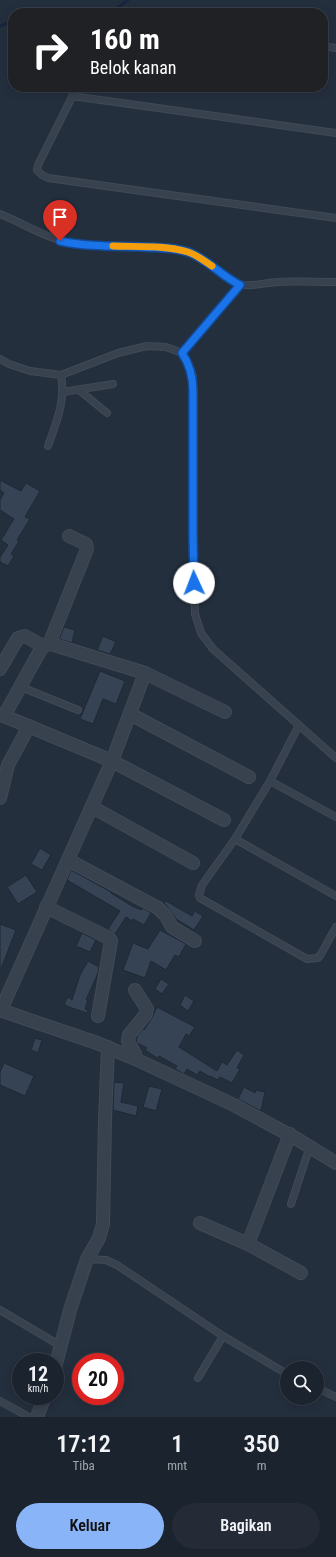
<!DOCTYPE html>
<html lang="id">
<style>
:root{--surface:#1b232e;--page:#242b36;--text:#f1f3f6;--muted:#a0a4aa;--line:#39404a;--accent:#8ab4f8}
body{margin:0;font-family:"Roboto Condensed",sans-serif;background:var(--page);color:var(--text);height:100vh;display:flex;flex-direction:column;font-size:15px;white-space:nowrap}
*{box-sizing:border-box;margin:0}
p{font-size:13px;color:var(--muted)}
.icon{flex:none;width:22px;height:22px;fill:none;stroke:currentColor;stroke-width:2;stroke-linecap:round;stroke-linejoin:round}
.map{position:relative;height:1417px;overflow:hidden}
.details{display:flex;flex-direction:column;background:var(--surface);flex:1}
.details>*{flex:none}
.banner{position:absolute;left:8px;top:8px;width:320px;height:84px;border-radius:16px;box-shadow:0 2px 10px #0003,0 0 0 1px var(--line);background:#202124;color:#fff;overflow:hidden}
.buttons{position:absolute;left:280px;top:1361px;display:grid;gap:8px}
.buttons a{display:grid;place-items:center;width:44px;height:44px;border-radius:50%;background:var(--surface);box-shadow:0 2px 10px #0003,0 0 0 1px var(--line);font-size:20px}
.speed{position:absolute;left:12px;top:1353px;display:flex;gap:8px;font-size:20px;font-weight:700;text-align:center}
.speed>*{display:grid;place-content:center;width:52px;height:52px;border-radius:50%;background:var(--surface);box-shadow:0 2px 10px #0003,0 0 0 1px var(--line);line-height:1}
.speed small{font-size:10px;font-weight:400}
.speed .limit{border:6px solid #d22;background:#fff;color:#111}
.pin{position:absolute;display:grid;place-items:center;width:34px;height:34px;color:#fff;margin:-41px -17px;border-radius:50% 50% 50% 0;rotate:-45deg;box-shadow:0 0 4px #0007}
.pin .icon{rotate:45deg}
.me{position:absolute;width:44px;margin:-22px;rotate:358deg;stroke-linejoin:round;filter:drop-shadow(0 0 3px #0008)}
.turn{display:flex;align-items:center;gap:14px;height:84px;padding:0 16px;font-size:18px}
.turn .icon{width:52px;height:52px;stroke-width:2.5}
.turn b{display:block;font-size:28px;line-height:34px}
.eta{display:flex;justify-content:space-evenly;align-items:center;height:68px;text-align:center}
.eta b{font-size:24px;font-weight:600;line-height:28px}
.cta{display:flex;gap:8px;margin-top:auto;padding:8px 16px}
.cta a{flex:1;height:46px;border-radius:24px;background:var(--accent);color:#111;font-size:16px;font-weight:600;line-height:46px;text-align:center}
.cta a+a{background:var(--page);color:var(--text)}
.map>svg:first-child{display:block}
</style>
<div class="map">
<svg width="336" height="1417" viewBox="0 0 336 1417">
<rect width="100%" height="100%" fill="#242f3e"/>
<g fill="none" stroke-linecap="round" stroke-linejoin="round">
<!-- stream -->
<g stroke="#17263c" stroke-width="3">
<path d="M37,13L50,10L95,13"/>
<path d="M110,13L128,0"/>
<path d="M0,26L13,21"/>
</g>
</g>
<!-- building -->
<g fill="#364354" stroke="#1f2835">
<path d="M0,480L21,491L26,483L40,491L25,517L30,519L17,540L19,541L11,554L14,556L8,566L0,562V557L8,545L1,540L14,519L0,510V500L4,493L0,490Z"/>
<path d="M64,627L75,630L72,643L59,639Z"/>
<path d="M103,636L116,642L110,654L97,650Z"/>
<path d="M100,671L125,681L116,704L103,699L93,724L80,719Z"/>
<path d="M40,848L51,855L42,870L31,864Z"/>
<path d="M71,870L111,892V893L132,906L141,910L143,908L151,913L144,925L133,919L132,921L126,917L115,934L108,929L120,911L67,880Z"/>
<path d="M26,875L37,892L18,904L7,887Z"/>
<path d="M166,901L192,916L195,911L203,916L194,930L176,919L171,911L164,903Z"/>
<path d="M0,924L16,930L1,969H0Z"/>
<path d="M160,930L186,944L179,957L175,955L166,970L151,961L145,978L123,970L133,943L148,949Z"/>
<path d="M82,933L96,940L90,952L76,946Z"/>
<path d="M88,961L99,967L98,973L86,1000H88L85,1009L88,1010L87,1013L69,1007L64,1004L68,997L72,1000L80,975Z"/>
<path d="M161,979L169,984L162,994L155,989Z"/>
<path d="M185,995L194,1001L188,1011L180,1005Z"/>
<path d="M157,1007L195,1027L189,1036L186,1034L179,1047L217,1071L222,1062L227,1065L237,1050L244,1055L237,1068L240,1069L232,1083L220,1077L218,1080L210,1076V1077L200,1071L197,1075L187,1069L184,1074L175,1069L177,1066L159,1056L157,1058L145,1050L147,1048L137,1043L136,1040L138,1035L143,1029L144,1030L152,1018Z"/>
<path d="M35,1038L42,1040L38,1053L31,1050Z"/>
<path d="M4,1063L34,1076L25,1096L0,1085V1072Z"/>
<path d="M114,1082L124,1083L121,1102L138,1106L136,1116L113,1110Z"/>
<path d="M149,1086L162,1089L156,1111L143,1107Z"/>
<path d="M244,1087L255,1093L256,1090L265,1092L261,1111L238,1099Z"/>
</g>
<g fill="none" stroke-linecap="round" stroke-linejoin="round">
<!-- lane casing -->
<g stroke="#414a57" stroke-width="8">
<g id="lane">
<path d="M323,46L336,48"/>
<path d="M77,87L38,165L37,170L42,175L48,178L336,218"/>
<path d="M72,96L336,133"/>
<path d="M0,214C25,224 49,240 76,244C111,249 154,242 188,252C208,258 220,278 239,284C251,288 266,282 278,282C297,281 317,282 336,282"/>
<path d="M182,353L240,285"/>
<path d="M0,359L9,364L30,371L61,375L118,353L147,346L166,347L182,353L188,363L193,376V536L195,614L201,633L213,649L336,758"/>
<path d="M79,390L107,413"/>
<path d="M63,392L113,384"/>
<path d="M48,446C56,423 66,401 61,375"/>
<path d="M21,687L78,710"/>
<path d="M299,725L270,781L235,839L202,885L199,895L200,898L307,959L318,958L321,954L336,927"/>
<path d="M270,781L336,817"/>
<path d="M235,839L336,896"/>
<path d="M291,1204L310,1146"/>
<path d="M87,1259L106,1260L117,1265L223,1336L287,1374"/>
<path d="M0,1310L61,1346"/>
<path d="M198,1378L223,1336"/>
<path d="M317,1388L336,1397"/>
<path d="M0,1401L29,1417"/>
</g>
</g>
<!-- street casing -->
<g stroke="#414a57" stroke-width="14">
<g id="street">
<path d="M69,536L86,544L87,549L50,642L51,644L145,673"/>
<path d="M0,669L18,638L25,636L43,646"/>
<path d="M0,714L4,716L41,649L50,642"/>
<path d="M130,714L249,777"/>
<path d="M4,716L112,761L224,820"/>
<path d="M0,798L8,765L29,726"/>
<path d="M92,807L193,863"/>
<path d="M68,860L158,908L166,916L172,927L195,941"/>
<path d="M46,907L109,938L111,941L98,1016"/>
<path d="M0,1010L97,1043L133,1058L234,1105L297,1139L336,1163"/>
<path d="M1,1010L112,761L145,673L225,712"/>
<path d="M133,1058L135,1054L128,1041L129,1035L146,1014L147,1009L135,990"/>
<path d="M200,1223L248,1244L301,1273"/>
<path d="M248,1244L290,1134"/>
<path d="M55,1368L70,1310L87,1259L99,1238L103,1224L105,1119L108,1047"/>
<path d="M37,1417L45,1396"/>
</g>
</g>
<!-- lane -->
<use href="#lane" stroke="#38414e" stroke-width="6"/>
<!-- street -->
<use href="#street" stroke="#38414e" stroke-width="12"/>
</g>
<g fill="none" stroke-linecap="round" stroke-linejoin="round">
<!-- route casing -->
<g stroke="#114b97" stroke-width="10">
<path id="route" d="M60,241C87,247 115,246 143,247C158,248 174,247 188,252C208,259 222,277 240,285L182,353C190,365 193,376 193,391V536L194,583"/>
</g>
<!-- route -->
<use href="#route" stroke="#1a73e8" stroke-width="7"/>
<!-- slow -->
<path stroke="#f59e0b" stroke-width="7" d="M113,246C138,247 164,245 188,252C197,255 204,261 212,266"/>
</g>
</svg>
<div class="buttons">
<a><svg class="icon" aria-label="search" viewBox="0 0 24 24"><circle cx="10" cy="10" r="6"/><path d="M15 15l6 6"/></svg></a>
</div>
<div class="speed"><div>12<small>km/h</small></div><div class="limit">20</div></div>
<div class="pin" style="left:60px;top:241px;background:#d93025"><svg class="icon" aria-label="arrive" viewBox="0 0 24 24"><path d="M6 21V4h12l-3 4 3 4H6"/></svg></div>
<svg class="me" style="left:194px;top:583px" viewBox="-20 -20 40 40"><circle r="19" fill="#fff"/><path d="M0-13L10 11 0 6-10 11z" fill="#1a73e8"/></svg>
<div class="banner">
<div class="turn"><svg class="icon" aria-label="right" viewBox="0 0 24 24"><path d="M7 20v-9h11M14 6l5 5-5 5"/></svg><div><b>160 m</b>Belok kanan</div></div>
</div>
</div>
<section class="details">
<div class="eta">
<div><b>17:12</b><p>Tiba</p></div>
<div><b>1</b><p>mnt</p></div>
<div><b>350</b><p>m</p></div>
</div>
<div class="cta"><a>Keluar</a><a>Bagikan</a></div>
</section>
